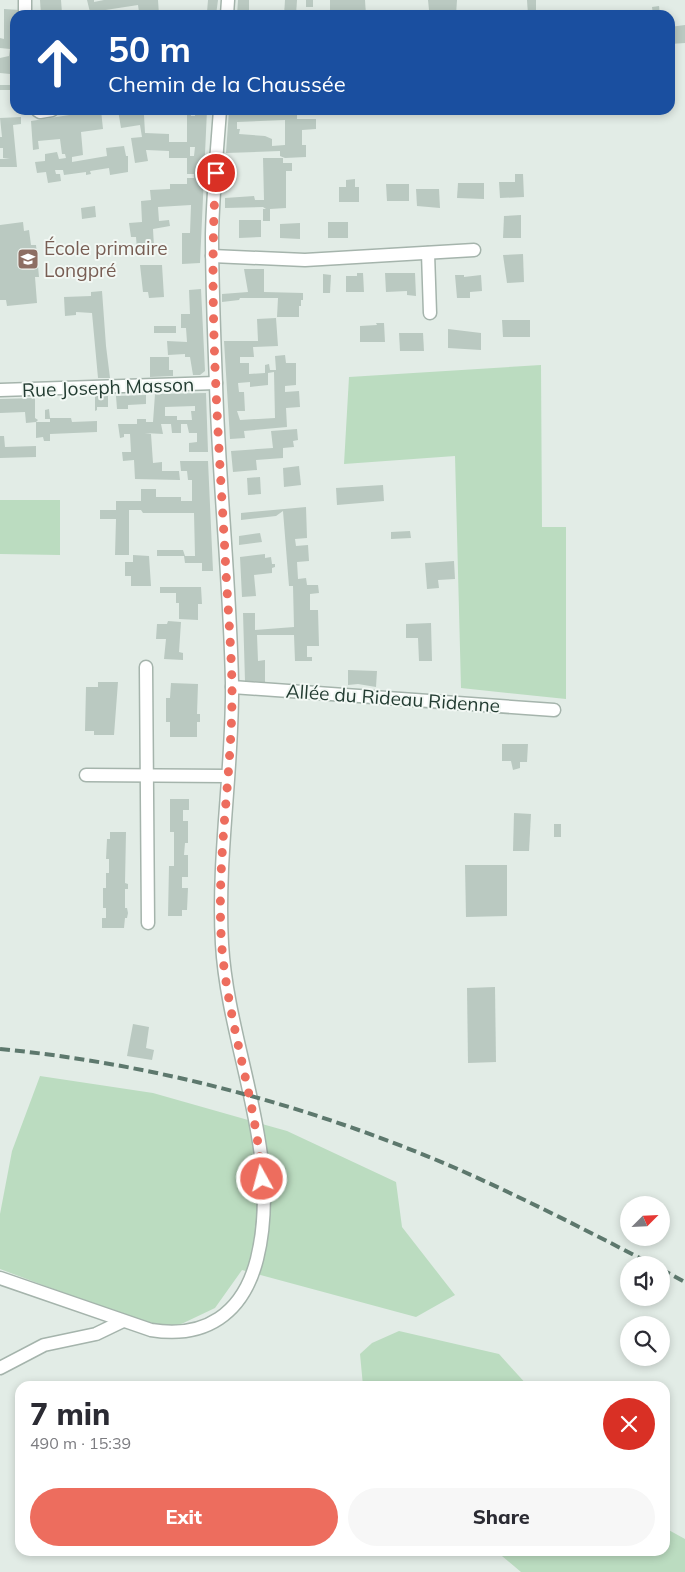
<!DOCTYPE html>
<meta charset="utf-8">
<style>
:root{--surface:#fff;--page:#f7f7f7;--text:#2b2b33;--muted:#7c7c81;--accent:#ed6d5e}
body{margin:0;font-family:Mulish,sans-serif;background:var(--page);color:var(--text);height:100vh;display:flex;flex-direction:column;font-size:19px;white-space:nowrap}
*{box-sizing:border-box;margin:0}
p{font-size:16px;color:var(--muted)}
.icon{flex:none;width:28px;height:28px;fill:none;stroke:currentColor;stroke-width:2;stroke-linecap:round;stroke-linejoin:round}
.map{position:relative;flex:1;overflow:hidden}
.panel{position:absolute;left:15px;top:1381px;width:655px;height:175px;display:flex;flex-direction:column;background:var(--surface);border-radius:15px;box-shadow:0 2px 8px #0003}
.panel>*{flex:none}
.banner{position:absolute;left:10px;top:10px;width:665px;height:105px;border-radius:15px;box-shadow:0 2px 8px #0003;background:#1a4fa0;color:#fff;overflow:hidden}
.needle{width:32px;rotate:66deg}
.controls{position:absolute;left:620px;top:1196px;display:grid;gap:10px}
.controls a{display:grid;place-items:center;width:50px;height:50px;border-radius:50%;background:var(--surface);box-shadow:0 2px 8px #0003;font-size:25px}
.pin{position:absolute;display:grid;place-items:center;width:42px;height:42px;color:#fff;margin:-21px;border:2px solid #fff;border-radius:50%;box-shadow:0 1px 5px #0007}
.me{position:absolute;width:55px;margin:-28px;rotate:353deg;stroke-linejoin:round;filter:drop-shadow(0 0 4px #0008)}
.turn{display:flex;align-items:center;gap:18px;height:105px;padding:0 15px;font-size:22px}
.turn .icon{width:65px;height:65px;stroke-width:2.5}
.turn b{display:block;font-size:35px;line-height:42px}
.round{display:grid;place-items:center;flex:none;width:52px;height:52px;border-radius:26px;background:var(--page)}
.headline{display:flex;align-items:center;justify-content:space-between;height:85px;padding:0 15px}
h1{font-size:30px;font-weight:800;line-height:38px}
.primary-button{display:flex;gap:10px;margin-top:auto;padding:10px 15px}
.primary-button a{flex:1;height:58px;border-radius:30px;background:var(--accent);color:#fff;font-size:20px;font-weight:800;line-height:58px;text-align:center}
.primary-button a+a{background:var(--page);color:var(--text)}
.map>svg:first-child{display:block}
</style>
<div class="map">
<svg width="685" height="1572" viewBox="0 0 685 1572">
<rect width="100%" height="100%" fill="#e2ece6"/>
<!-- green -->
<g fill="#bbdcc0">
<path d="M541,365L542,527H566V699L461,688L455,456L344,464L349,377Z"/>
<path d="M0,500H60V555L0,554Z"/>
<path d="M40,1076L153,1093L287,1131L396,1182L402,1227L455,1295L416,1317L242,1270L215,1308L175,1327L136,1320L0,1269V1214L12,1151Z"/>
<path d="M399,1331L499,1354L528,1386H363L360,1354L372,1343Z"/>
<path d="M665,1528L685,1539V1572H521L496,1551H665Z"/>
</g>
<!-- building -->
<g fill="#bac9c1" fill-rule="evenodd">
<path d="M40,0H61L62,13L41,15Z"/>
<path d="M87,0H94V2L104,0H158L159,15H149L150,10L139,12L138,5L99,11V13L117,11L116,15H97V11L90,12Z"/>
<path d="M208,0H218L216,15H200V11L207,12Z"/>
<path d="M238,0H249V12L272,13V15H237Z"/>
<path d="M285,0H297L296,15H284Z"/>
<rect x="306" y="0" width="7" height="7"/>
<path d="M330,0H365L366,15H330Z"/>
<path d="M428,0H457L456,15H441V10H429Z"/>
<path d="M527,0H536V15H528Z"/>
<path d="M659,6L660,15H653L652,7Z"/>
<path d="M4,9L19,10V15H15V90H0V85H10V74L0,73V58L9,56L10,49L0,48V38L4,39Z"/>
<path d="M685,25V43L670,44V27Z"/>
<path d="M101,110L103,129L81,132L83,155L72,157V162L107,156L106,148L124,146L126,156H128V172L110,175L109,168L90,171L91,174L86,175V172L64,175L63,170H55L56,174H60L61,181L48,183L46,172L37,173L35,162L45,161V154L57,152L59,159L66,158L65,154H62L60,139L38,141L39,149L33,150L31,121Z"/>
<path d="M118,110H190L191,116H195V110H207L200,263L182,264V233H190L191,205L158,207L159,221L169,220L170,226L153,229L154,247L137,249L136,237H131L129,223L142,222L141,201L151,200L150,190L170,189V184H187V178H194V174H187V158H169V151L146,150L148,161L135,163L131,138L142,137L140,125L121,128ZM168,113H187V142H169V134L145,133L144,115ZM190,147H195L194,156H190Z"/>
<path d="M229,110H297V119H316V129L302,130V145H306V157L285,158L280,156V151L226,153ZM285,120V145L272,146V139L265,136L239,134L240,129H237V122Z"/>
<path d="M427,110H459V113L427,115Z"/>
<path d="M21,117V124L13,125L17,167H0V159H10L3,158V148H0V137H2L0,118Z"/>
<path d="M263,158H283V163H292V171H286V208L270,209V221H263V209H266L263,207L225,208V198L254,196L255,200H264Z"/>
<path d="M515,174H523L524,197L500,198L499,182H515Z"/>
<path d="M355,179V187H359V202H339V187H346V180Z"/>
<path d="M458,183H484V199L457,198Z"/>
<path d="M386,184H409V201H387Z"/>
<path d="M416,189H439L440,208L417,206Z"/>
<path d="M95,206L96,217L82,219L81,208Z"/>
<path d="M521,215V238H503L504,216Z"/>
<path d="M239,220H261V237L239,238Z"/>
<path d="M23,222L24,231L29,230L31,245H36L39,277H35L37,303L7,306L6,300H0V225Z"/>
<rect x="328" y="222" width="20" height="16"/>
<path d="M300,223V239L280,238V224Z"/>
<path d="M523,254L524,282L507,283L503,255Z"/>
<path d="M140,265H162L164,297L149,298L148,292H143Z"/>
<path d="M244,269H264V292L303,293V300H301V306H299V317H277L278,298H240L239,300L222,302V294L248,292Z"/>
<path d="M357,273H363L364,292H346V276H357Z"/>
<path d="M385,273H415L416,296L407,295V291L386,292Z"/>
<path d="M323,274L331,275L330,293H323Z"/>
<path d="M455,275H464V277L481,275L482,291L470,292V298H457Z"/>
<path d="M201,289L205,371L200,375H193L190,357H185V354L168,355L167,341L187,342L186,328H181V314H190L189,290Z"/>
<path d="M102,291L106,346L110,378H98L92,313L76,312V315L65,316L64,297L91,296V292Z"/>
<path d="M276,318L278,346L253,347L254,357H240V363H249V374L265,373V365L269,364L270,370H276L275,356L285,355L286,363H296V385L285,386V392L299,391L300,407L286,408L287,427L244,431L245,438L230,439L224,341H258L257,319ZM274,372L275,418L240,420L237,411H245L244,392H239L238,383L250,382V387L268,385V373Z"/>
<path d="M502,320H530V337H503Z"/>
<path d="M376,323H384L385,342H360V326L377,325Z"/>
<rect x="154" y="326" width="22" height="7"/>
<path d="M448,329L481,333V350L448,348Z"/>
<path d="M399,333H423L424,351H400Z"/>
<path d="M150,357H169V370H173V376L150,377Z"/>
<path d="M206,393L208,452H189V443L197,442V433H189L187,424H181V433H172L171,424H161L163,434L145,433L151,434L153,463L162,462V471H179L180,480L135,479L134,460L123,461L122,452H131L130,434H124V437L120,438L118,424H137V419H146V422H153L155,394ZM195,406V411H191L192,420H177V416H165V407Z"/>
<path d="M146,395V404L128,405V409H117L116,396Z"/>
<path d="M95,396H108V407H97V410L95,411Z"/>
<path d="M35,398V418L38,420L36,422L26,423L25,412L0,413V399Z"/>
<path d="M49,409L50,418H71L72,422L97,421V432L50,434V441H44L43,437L36,438V422H50V419H45V410Z"/>
<path d="M297,429L298,440L293,441L294,447L283,448V458L256,460L257,470L233,472L231,451L273,448L271,431Z"/>
<path d="M0,436H4L5,447L36,446V457L0,458Z"/>
<path d="M180,461H208L213,571H202V563H185L184,556H195L194,513H143L141,510H129V555H115L116,519H100V510H116V501H141V489H156V497H181V501H192V480H188L187,471H181Z"/>
<path d="M299,466L301,485L284,487L283,468Z"/>
<path d="M260,477L261,494L248,495L247,478Z"/>
<path d="M383,485L384,501L337,505L336,488Z"/>
<path d="M306,507L307,538L295,539L296,546L308,545L309,561L297,562L298,579L306,578L307,585H318L319,593L310,594V610H318L319,646H307V657H312V661H295L294,635H257L258,661L265,660V682L245,681L243,613H255V630L294,627L293,586H289L283,511L276,516L241,520V513Z"/>
<path d="M410,531L411,538L391,539V532Z"/>
<path d="M260,533L262,542L239,545V536Z"/>
<path d="M157,550H183L185,556H157Z"/>
<path d="M265,554V558L271,557L272,564H275V567L272,568V573L254,575L256,596L242,597L240,557Z"/>
<path d="M133,555L149,556L151,586H131V576H125V562H133Z"/>
<path d="M454,561L455,579L438,580L439,588L427,589L425,563Z"/>
<path d="M160,587H201L202,604H198V620L179,619V603H176V593H160Z"/>
<path d="M168,621L181,622L179,652L183,653V660L164,659L166,639H156L157,624H167Z"/>
<path d="M431,623L432,661H419L418,638H406V624Z"/>
<path d="M348,670L377,671L376,687L358,684L348,685Z"/>
<path d="M98,682H118L114,735H94V731H85L86,687H98Z"/>
<path d="M171,683L198,684L197,714H200V722H197V737H170V722H166V698H170Z"/>
<path d="M502,744H528L527,762H520V768L513,770L511,761H502Z"/>
<path d="M170,799H189V810H183V821H188V843H185L184,855H188V877H182V888H188L187,910H182V916H168L169,866H174V832H170Z"/>
<path d="M514,813L531,814L529,851H513Z"/>
<rect x="554" y="824" width="7" height="13"/>
<path d="M110,832H126L125,883L128,884V889H125V908H127L128,913L127,918H125L124,928H102V918H106V908H103V888H106V873H109V859H106L107,839H110Z"/>
<path d="M465,865H507V916L466,917Z"/>
<path d="M495,987L496,1062L468,1063L467,988Z"/>
<path d="M133,1024L149,1027L146,1048L154,1050L152,1060L127,1056Z"/>
</g>
<g fill="none" stroke-linecap="round" stroke-linejoin="round">
<!-- minor casing -->
<g stroke="#a5b4ac" stroke-width="15">
<g id="minor">
<path d="M25,0V15"/>
<path d="M227,15L228,0"/>
<path d="M37,110L40,112L52,110"/>
<path d="M428,253L430,313"/>
<path d="M212,256L305,260L474,250"/>
<path d="M0,390L216,383"/>
<path d="M146,667L148,923"/>
<path d="M232,687L554,710"/>
<path d="M86,775L227,776"/>
<path d="M0,1278L151,1330C205,1339 243,1314 257,1259C283,1154 228,1048 222,944C217,857 233,770 232,683C230,583 219,484 216,384C214,334 212,284 212,234C213,193 217,151 220,110"/>
<path d="M0,1368L44,1345L96,1334L123,1321"/>
</g>
</g>
<!-- minor -->
<use href="#minor" stroke="#fff" stroke-width="12"/>
<!-- rail -->
<g stroke="#5d786d" stroke-width="4" stroke-dasharray="10 5" stroke-linecap="butt">
<path d="M0,1049C157,1064 315,1107 460,1170C525,1199 590,1232 653,1265"/>
<path d="M661,1269L685,1282"/>
</g>
</g>
<g fill="none" stroke-linecap="round" stroke-linejoin="round">
<!-- route -->
<path stroke="#ed6d5e" stroke-width="9" stroke-dasharray="0 16.2" d="M216,173C208,299 218,427 225,553C227,597 231,641 232,685C233,773 215,861 222,949C229,1027 256,1101 262,1179"/>
</g>
<!-- icons -->
<defs>
<g id="school-square" transform="scale(1.125)"><rect x="-9" y="-9" width="18" height="18" rx="4" fill="#8d6e63" stroke="#f2f8f4"/><path d="M0-5L7-2L0 1L-7-2ZM-4 1L0 2.5L4 1V4Q0 6-4 4Z" fill="#fff"/></g>
</defs>
<g fill-rule="evenodd">
<use href="#school-square" x="28" y="259"/>
</g>
<g text-anchor="middle" stroke-width="4" stroke-linejoin="round" paint-order="stroke">
<!-- education labels -->
<g font-size="19" fill="#785e54" stroke="#f2f8f4" text-anchor="start">
<text x="44" y="255">École primaire<tspan x="44" dy="22">Longpré</tspan></text>
</g>
<!-- street labels -->
<g font-size="19" fill="#233c32" stroke="#f2f8f4">
<text transform="translate(108 387) rotate(-2)" y="7">Rue Joseph Masson</text>
<text transform="translate(393 698) rotate(4)" y="7">Allée du Rideau Ridenne</text>
</g>
</g>
</svg>
<div class="controls">
<a><svg class="needle" viewBox="-14 -14 28 28"><path d="M0-13l5 13h-10z" fill="#e53935"/><path d="M0 13l5-13h-10z" fill="#7c7c81"/></svg></a>
<a><svg class="icon" aria-label="sound" viewBox="0 0 24 24"><path d="M4 9h4l5-4v14l-5-4H4zM17 9q2 3 0 6"/></svg></a>
<a><svg class="icon" aria-label="search" viewBox="0 0 24 24"><circle cx="10" cy="10" r="6"/><path d="M15 15l6 6"/></svg></a>
</div>
<div class="pin" style="left:216px;top:173px;background:#d93025"><svg class="icon" aria-label="arrive" viewBox="0 0 24 24"><path d="M6 21V4h12l-3 4 3 4H6"/></svg></div>
<svg class="me" style="left:262px;top:1179px" viewBox="-20 -20 40 40"><circle r="17" fill="#ed6d5e" stroke="#fff" stroke-width="3"/><path d="M0-11L8 9 0 5-8 9z" fill="#fff"/></svg>
<div class="banner">
<div class="turn"><svg class="icon" aria-label="ahead" viewBox="0 0 24 24"><path d="M12 20V5M6 11l6-6 6 6"/></svg><div><b>50 m</b>Chemin de la Chaussée</div></div>
</div>
<section class="panel">
<div class="headline"><div><h1>7 min</h1><p>490 m · 15:39</p></div><a class="round" style="background:#d93025;color:#fff"><svg class="icon" aria-label="close" viewBox="0 0 24 24"><path d="M6 6l12 12M18 6L6 18"/></svg></a></div>
<div class="primary-button"><a>Exit</a><a>Share</a></div>
</section>
</div>
